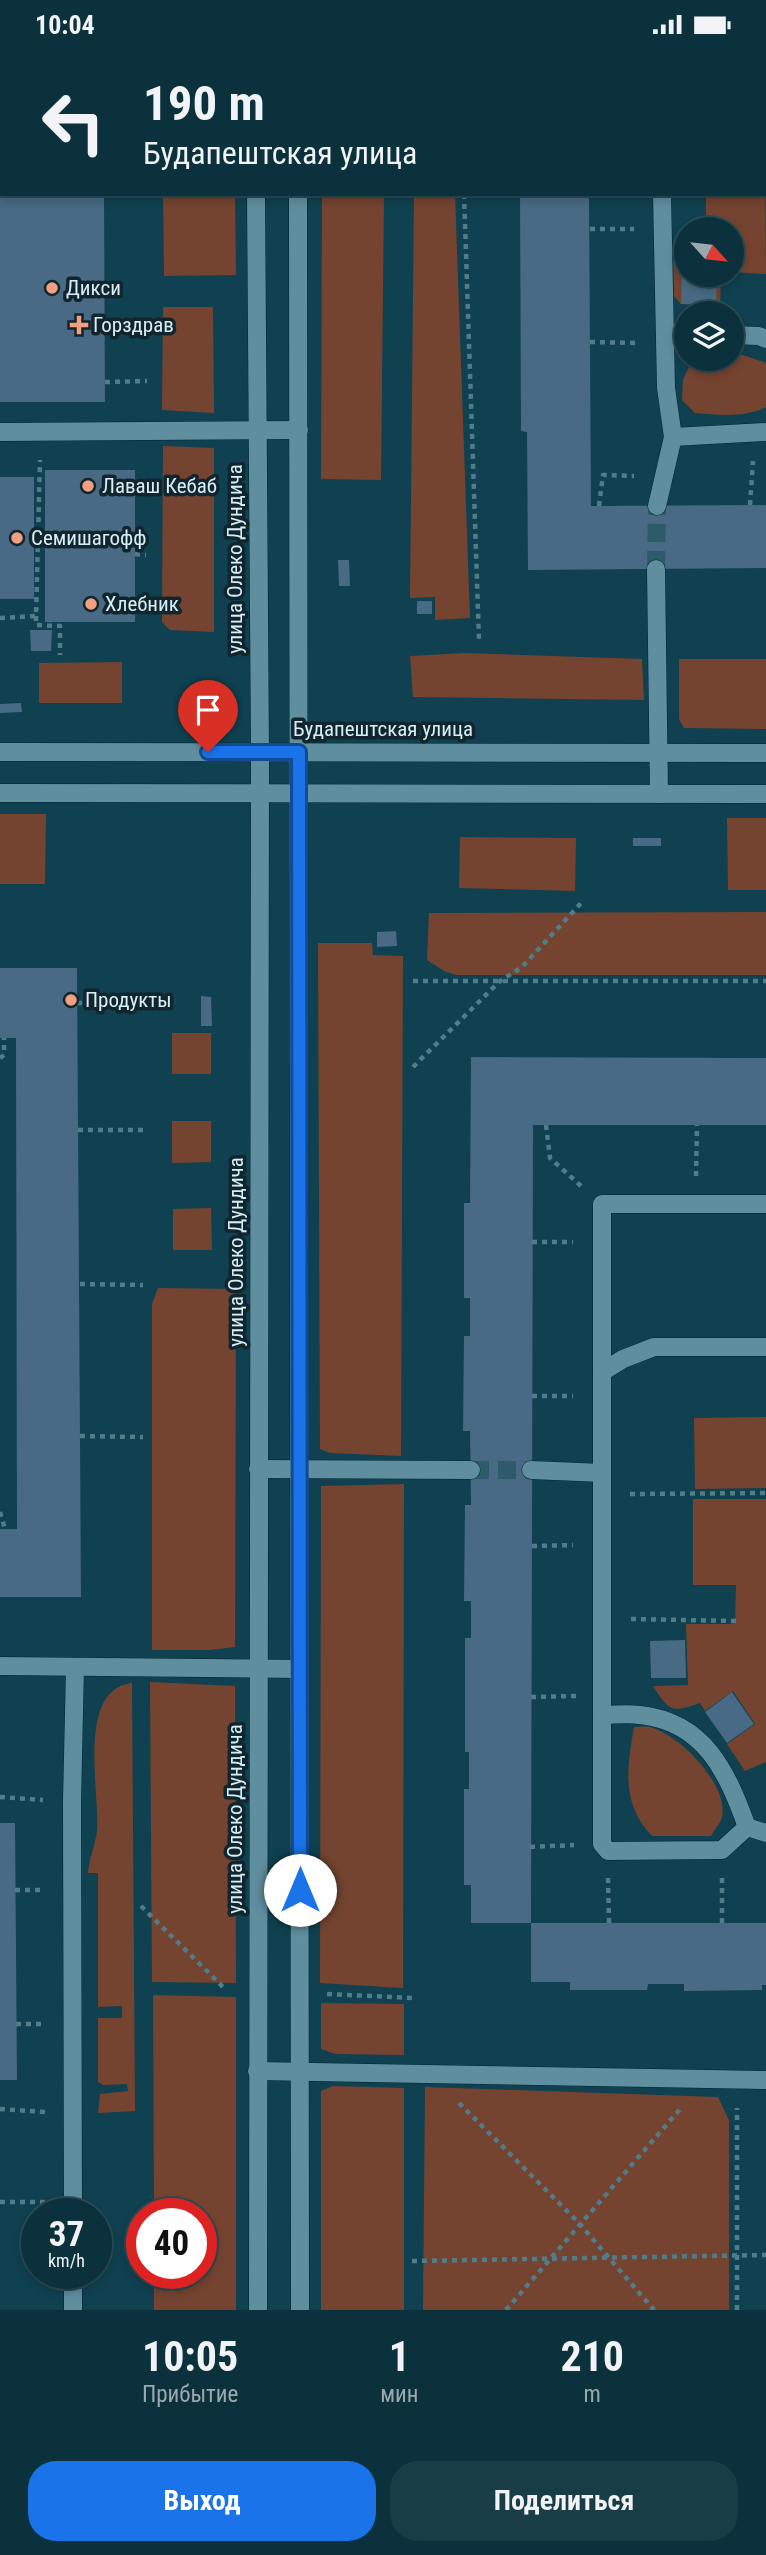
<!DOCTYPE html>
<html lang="ru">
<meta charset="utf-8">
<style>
:root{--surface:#0b313c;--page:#193d47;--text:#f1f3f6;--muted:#9aa9af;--line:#2b4c56;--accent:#1a73e8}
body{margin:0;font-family:"Roboto Condensed",sans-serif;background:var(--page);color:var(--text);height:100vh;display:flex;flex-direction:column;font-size:26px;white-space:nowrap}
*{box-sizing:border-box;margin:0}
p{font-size:23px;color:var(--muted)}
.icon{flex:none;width:38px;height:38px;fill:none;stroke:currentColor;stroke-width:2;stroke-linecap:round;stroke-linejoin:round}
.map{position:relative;height:2261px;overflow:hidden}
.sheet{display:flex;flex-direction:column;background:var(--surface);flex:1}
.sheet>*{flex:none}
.guide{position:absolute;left:0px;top:0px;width:766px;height:147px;box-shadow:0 4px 10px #0003,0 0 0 2px var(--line);background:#0b313c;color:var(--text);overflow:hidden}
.needle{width:46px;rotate:117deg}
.fabs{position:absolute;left:674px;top:168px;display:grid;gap:14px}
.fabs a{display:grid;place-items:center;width:70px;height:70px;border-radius:50%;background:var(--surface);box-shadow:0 4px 10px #0003,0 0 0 2px var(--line);font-size:35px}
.speed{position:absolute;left:21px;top:2149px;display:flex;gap:14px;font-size:35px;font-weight:700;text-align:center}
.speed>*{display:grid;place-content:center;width:91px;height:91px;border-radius:50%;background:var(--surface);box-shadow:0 4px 10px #0003,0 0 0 2px var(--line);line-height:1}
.speed small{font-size:18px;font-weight:400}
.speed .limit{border:10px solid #d22;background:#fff;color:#111}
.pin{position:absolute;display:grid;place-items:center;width:60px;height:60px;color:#fff;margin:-72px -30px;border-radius:50% 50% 50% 0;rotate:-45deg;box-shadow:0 0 7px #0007}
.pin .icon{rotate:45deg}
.me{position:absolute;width:77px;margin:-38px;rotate:0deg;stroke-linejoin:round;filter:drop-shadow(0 0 5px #0008)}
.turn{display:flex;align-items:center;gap:24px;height:147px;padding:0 28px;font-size:32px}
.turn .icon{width:91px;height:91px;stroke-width:2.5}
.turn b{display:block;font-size:49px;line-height:60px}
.eta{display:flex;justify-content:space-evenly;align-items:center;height:119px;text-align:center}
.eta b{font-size:42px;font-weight:700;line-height:49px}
.primary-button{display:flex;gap:14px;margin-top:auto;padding:14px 28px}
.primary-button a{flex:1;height:80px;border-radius:28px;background:var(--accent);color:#fff;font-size:28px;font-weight:700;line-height:80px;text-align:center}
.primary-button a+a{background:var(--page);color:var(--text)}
.status{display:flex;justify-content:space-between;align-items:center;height:49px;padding:0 35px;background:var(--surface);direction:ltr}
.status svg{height:19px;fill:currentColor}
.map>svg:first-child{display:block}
</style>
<div class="status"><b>10:04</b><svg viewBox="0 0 49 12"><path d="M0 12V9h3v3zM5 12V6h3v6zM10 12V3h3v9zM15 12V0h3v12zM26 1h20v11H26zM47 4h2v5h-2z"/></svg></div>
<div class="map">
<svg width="766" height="2261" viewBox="0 0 766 2261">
<rect width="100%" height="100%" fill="#0f4150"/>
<!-- green -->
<g fill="#744430">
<path d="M765,103L766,225L732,223V180H706V145H765Z"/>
<path d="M163,145H235L236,226L164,227Z"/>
<path d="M322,145H384L381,431L321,430Z"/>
<path d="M414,145H455L470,569L435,571V548L410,549Z"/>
<path d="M673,199H686V226H721L720,259L716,256L681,255L674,247Z"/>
<path d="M163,258H213L214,364L162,361Z"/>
<path d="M732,306H743L766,314V358C745,369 718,366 695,364L682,351L683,330L692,312L700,310H732Z"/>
<path d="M163,397L214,399V583L170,581L162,573Z"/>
<path d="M465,604L642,610L644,651L413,648L410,607Z"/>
<path d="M679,610H766V680L684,679L679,670Z"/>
<path d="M122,613V654H39V614Z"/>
<path d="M0,765H46L45,835H0Z"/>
<path d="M727,769H766V841H728Z"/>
<path d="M460,788L576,789L575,842L459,839Z"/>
<path d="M766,863V926H456L444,922L427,911L429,864Z"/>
<path d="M318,894H372L373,906L403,907L401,1407L330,1404L320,1400Z"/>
<rect x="172" y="984" width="39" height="41"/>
<path d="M172,1072H211V1113L172,1114Z"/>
<path d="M211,1159L212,1201H173V1160Z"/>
<path d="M158,1239L236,1240L235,1598L210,1601H152V1255Z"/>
<path d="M766,1368V1439L695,1440L694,1369Z"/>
<path d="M404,1435L403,1939L320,1934L321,1437Z"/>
<path d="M693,1450H766V1713L745,1722L727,1695L755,1675L733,1642L705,1662L700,1654C671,1664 670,1663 653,1637L688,1636L686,1575H735L736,1536H693Z"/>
<path d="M150,1633L235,1637L236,1934L152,1933Z"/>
<path d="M132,1634L135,2062L98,2064L100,2045L128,2042L127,2035L103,2036L98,2033V1969H122V1957L98,1958V1824H88C89,1810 95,1797 97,1782C100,1743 76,1640 132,1634Z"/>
<path d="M634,1678C639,1678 646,1677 650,1678C680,1686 729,1736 722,1768C721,1774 714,1781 711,1787H652C621,1755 627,1719 634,1678Z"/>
<path d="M153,1946L236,1948V2261H154V2224H201V2165H154Z"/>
<path d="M321,1954L404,1955V2006L335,2005L321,2000Z"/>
<path d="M333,2037L404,2039V2261H321V2042Z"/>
<path d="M425,2038L718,2048L729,2071V2261H423Z"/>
</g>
<!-- building -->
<g fill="#486a84">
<path d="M0,145H104L105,353H0Z"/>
<path d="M520,145H589L591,457L766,456V519L528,521L527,383L521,382Z"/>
<path d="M682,220H686V226H717L716,256L681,255Z"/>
<rect x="45" y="421" width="90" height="152"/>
<rect x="0" y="428" width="34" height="122"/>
<path d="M338,511H349L350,537H339Z"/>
<rect x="417" y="552" width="15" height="13"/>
<path d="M30,581H52L51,602H31Z"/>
<path d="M21,654L22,663L0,664V655Z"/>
<rect x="633" y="789" width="28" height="8"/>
<path d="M396,882L397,897L377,898V883Z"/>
<path d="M0,919H77L81,1548H0V1480H17L16,989H0Z"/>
<path d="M201,947L211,948L212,977H201Z"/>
<path d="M471,1008L766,1009V1076H533L531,1874H471V1836H464V1740H469V1703H465V1589H471V1552H464L465,1456H471L470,1382H463L464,1287H470V1249H464V1154H470Z"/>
<path d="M685,1591L686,1629H651L650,1592Z"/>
<path d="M732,1643L754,1675L727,1694L705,1663Z"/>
<path d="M0,1774H15L17,2031H0Z"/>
<path d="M531,1874H766V1936H762V1941L684,1942V1935H648L647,1941H570V1933H531Z"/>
</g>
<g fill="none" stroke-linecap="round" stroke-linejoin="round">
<!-- minor-tunnel -->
<g stroke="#2d5b69" stroke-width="18" stroke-dasharray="18 9" stroke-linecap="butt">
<path d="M656,520L657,457"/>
<path d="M471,1421H531"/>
</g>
<!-- minor casing -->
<g stroke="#012632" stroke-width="19">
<g id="minor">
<path d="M298,0V2"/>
<path d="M631,0L632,2"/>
<path d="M256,2V0"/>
<path d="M0,30H2"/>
<path d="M256,145L260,702L258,2261"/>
<path d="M298,145L300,2261"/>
<path d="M665,284L686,285"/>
<path d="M732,286L759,287L766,290"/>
<path d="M0,383L299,381"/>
<path d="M673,388L766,383"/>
<path d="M657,457L673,388L666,339L662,145"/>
<path d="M656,520L659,745"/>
<path d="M0,703L766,704"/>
<path d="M0,744L766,745"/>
<path d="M766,1155H602V1795L608,1802L722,1801L747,1778L766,1784"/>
<path d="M602,1323L623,1310L654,1298H766"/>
<path d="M258,1420L471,1421"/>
<path d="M531,1421L602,1424"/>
<path d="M0,1617L299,1620"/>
<path d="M602,1666C614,1666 628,1664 640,1666C705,1673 727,1723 747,1778"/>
<path d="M257,2022L766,2031"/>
<path d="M73,2165L72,1753L75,1618"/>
<path d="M73,2224V2261"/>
</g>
</g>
<!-- path -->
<g stroke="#537c89" stroke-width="4.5" stroke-dasharray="5 5" stroke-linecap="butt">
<path d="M460,0V2"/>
<path d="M765,96H766"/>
<path d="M464,145L479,592"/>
<path d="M590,180H634"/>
<path d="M590,293L639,294"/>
<path d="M105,333L147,332"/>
<path d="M750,456L753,412"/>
<path d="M599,457L603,426L634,427"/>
<path d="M135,505L146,506"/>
<path d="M36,567V576L60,577V606"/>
<path d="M0,569L36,567L40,411"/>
<path d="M413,932H766"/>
<path d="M77,954L152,953"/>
<path d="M0,1009L4,1006V989"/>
<path d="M413,1018L500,932L522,918L583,852"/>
<path d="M546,1076L550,1109L581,1137"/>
<path d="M78,1081H148"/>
<path d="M696,1127L697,1076"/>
<path d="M532,1193H573"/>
<path d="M80,1235L143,1236"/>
<path d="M532,1347H573"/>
<path d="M80,1387L143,1388"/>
<path d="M630,1445L766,1444"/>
<path d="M0,1463L5,1480"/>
<path d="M532,1497L573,1496"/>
<path d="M631,1570L736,1572"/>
<path d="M531,1648L576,1647"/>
<path d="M0,1748L43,1751"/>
<path d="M530,1798L574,1796"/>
<path d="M608,1829L609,1874"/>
<path d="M15,1841H42"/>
<path d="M141,1857L225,1940"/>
<path d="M722,1874V1829"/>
<path d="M327,1945L413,1949"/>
<path d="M16,1975H43"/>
<path d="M459,2054L579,2174L654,2261"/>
<path d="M0,2060L45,2063"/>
<path d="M0,2153H45"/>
<path d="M412,2212L766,2206"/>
<path d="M506,2261L681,2059"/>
<path d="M737,2261V2059"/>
</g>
<!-- minor -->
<use href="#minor" stroke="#5f8e9f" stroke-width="18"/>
</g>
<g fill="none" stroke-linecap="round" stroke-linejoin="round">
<!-- route casing -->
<g stroke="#114b97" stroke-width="18">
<path id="route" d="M208,703H299L300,1841"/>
</g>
<!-- route -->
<use href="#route" stroke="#1a73e8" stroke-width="12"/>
</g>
<!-- markers -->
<g fill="#f2a07f" stroke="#11252c" stroke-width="2.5">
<circle cx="52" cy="239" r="7"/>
<path d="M75.5 265.5h7v7h7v7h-7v7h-7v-7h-7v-7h7z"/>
<circle cx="88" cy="437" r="7"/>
<circle cx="17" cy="489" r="7"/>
<circle cx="91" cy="555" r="7"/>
<circle cx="71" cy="951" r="7"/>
</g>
<g text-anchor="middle" stroke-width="7" stroke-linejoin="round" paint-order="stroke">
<!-- poi labels -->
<g font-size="21" fill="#d6eef8" stroke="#11252c" text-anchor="start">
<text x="66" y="246">Дикси</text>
<text x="93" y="283">Горздрав</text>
<text x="102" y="444">Лаваш Кебаб</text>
<text x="31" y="496">Семишагофф</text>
<text x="105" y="562">Хлебник</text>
<text x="85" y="958">Продукты</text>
</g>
<!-- street labels -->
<g font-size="21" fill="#d6eef8" stroke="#11252c">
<text transform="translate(235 510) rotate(-90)" y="7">улица Олеко Дундича</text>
<text x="383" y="687">Будапештская улица</text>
<text transform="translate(236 1203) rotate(-90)" y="7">улица Олеко Дундича</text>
<text transform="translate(235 1770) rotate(-90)" y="7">улица Олеко Дундича</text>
</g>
</g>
</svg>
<div class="fabs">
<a><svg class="needle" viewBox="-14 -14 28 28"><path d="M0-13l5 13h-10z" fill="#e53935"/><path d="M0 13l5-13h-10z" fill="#9aa9af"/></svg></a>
<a><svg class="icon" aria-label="layers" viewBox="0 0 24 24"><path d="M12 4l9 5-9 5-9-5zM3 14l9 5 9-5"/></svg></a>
</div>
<div class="speed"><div>37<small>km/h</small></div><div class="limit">40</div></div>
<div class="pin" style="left:208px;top:703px;background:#d93025"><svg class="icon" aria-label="arrive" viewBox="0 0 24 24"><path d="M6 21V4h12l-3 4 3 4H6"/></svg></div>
<svg class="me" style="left:300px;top:1841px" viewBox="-20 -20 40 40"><circle r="19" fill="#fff"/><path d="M0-13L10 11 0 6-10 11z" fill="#1a73e8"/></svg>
<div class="guide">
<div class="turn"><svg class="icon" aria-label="left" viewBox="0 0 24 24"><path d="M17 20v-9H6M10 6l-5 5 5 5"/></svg><div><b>190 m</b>Будапештская улица</div></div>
</div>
</div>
<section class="sheet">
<div class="eta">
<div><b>10:05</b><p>Прибытие</p></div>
<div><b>1</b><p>мин</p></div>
<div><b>210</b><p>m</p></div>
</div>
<div class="primary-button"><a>Выход</a><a>Поделиться</a></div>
</section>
